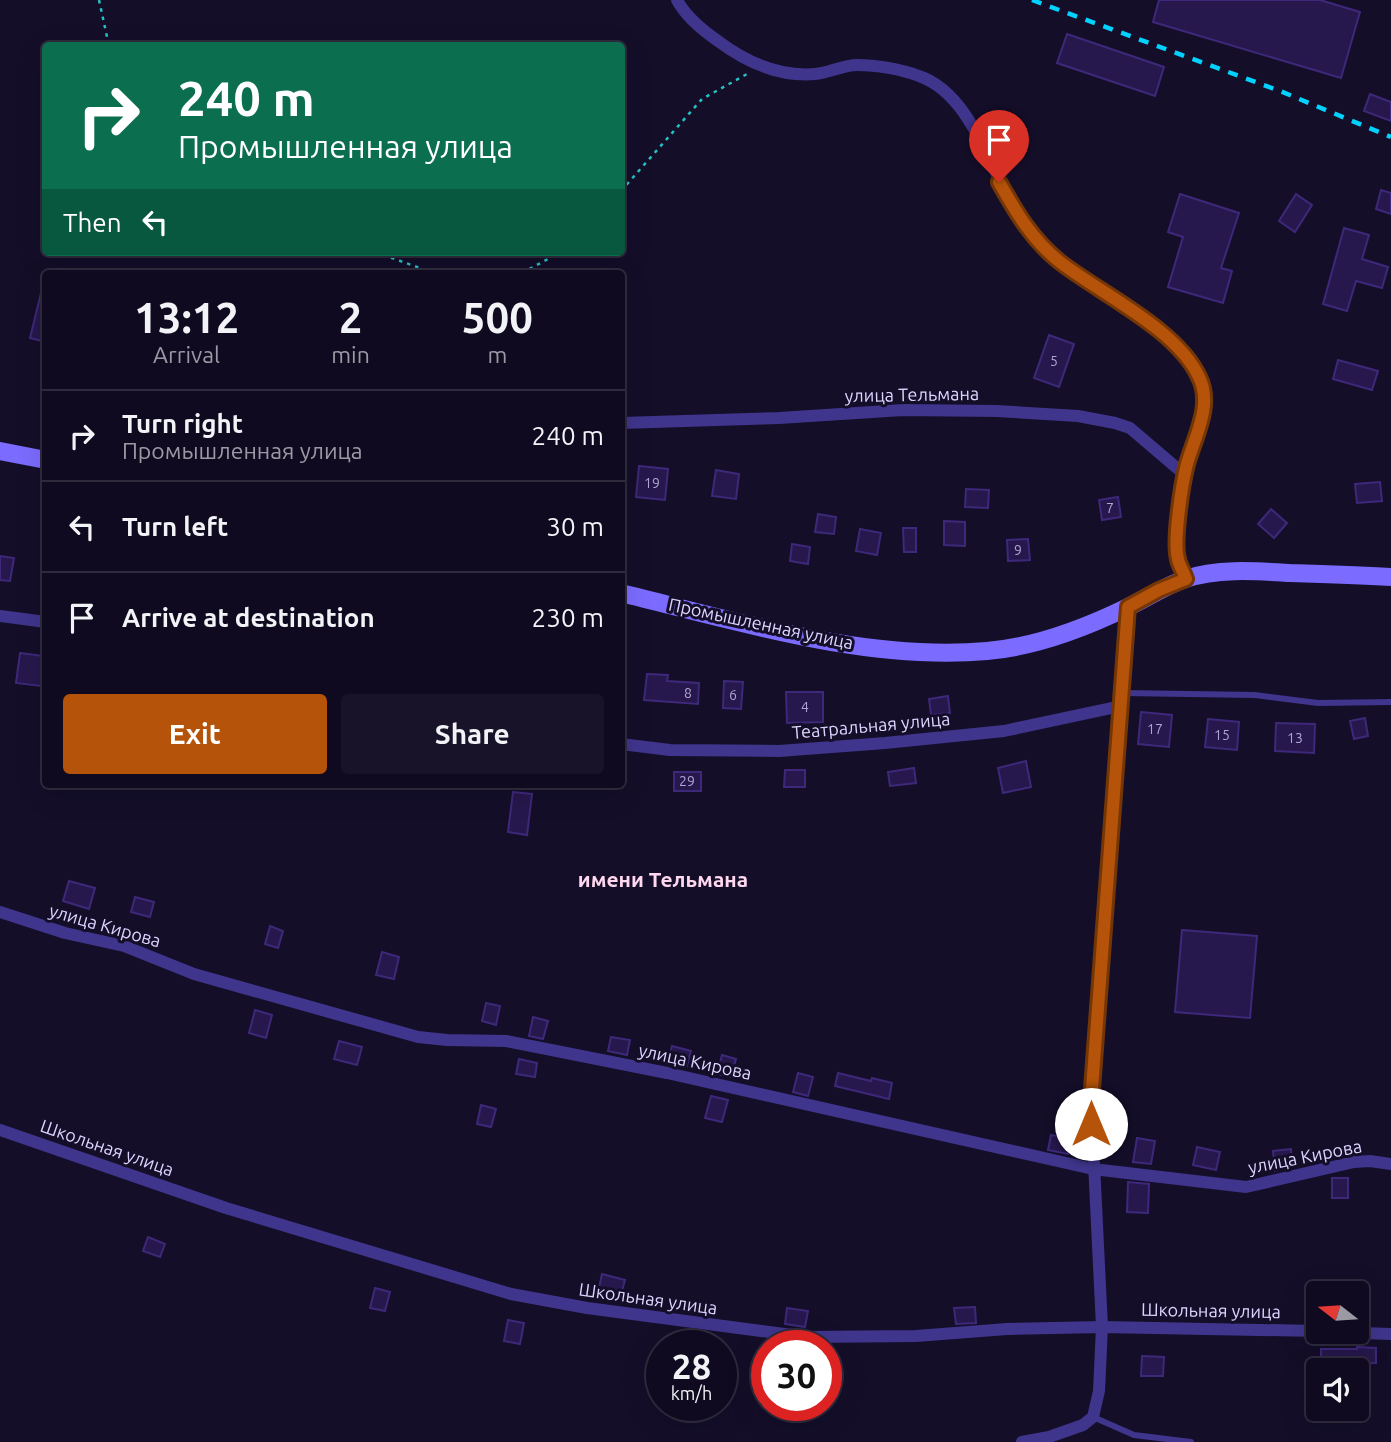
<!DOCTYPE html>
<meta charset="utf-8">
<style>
:root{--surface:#0f0a1f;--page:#181328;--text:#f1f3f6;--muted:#9b9aa4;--line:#2f2b3d;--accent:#b45309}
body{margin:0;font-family:Ubuntu,sans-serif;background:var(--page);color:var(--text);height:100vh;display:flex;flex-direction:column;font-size:26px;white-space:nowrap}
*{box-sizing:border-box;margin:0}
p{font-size:23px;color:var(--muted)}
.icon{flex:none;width:38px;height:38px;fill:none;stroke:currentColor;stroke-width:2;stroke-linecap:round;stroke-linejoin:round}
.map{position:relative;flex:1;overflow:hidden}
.drawer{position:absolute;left:42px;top:270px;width:583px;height:518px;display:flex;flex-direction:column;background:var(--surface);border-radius:7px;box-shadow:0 7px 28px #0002,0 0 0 2px var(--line)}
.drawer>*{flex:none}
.top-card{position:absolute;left:42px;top:42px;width:583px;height:214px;border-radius:7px;box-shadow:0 7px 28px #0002,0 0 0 2px var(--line);background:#0b6e4f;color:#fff;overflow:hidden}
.needle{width:46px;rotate:287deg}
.fabs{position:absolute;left:1306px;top:1281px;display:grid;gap:14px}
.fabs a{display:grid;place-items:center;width:63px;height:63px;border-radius:7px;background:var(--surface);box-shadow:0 7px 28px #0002,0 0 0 2px var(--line);font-size:35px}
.speed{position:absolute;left:646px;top:1330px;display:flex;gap:14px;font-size:35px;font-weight:700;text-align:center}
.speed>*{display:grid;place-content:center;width:91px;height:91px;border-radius:50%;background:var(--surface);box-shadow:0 7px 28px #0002,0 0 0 2px var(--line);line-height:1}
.speed small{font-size:18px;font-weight:400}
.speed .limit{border:10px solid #d22;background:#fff;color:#111}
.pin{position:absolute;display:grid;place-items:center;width:60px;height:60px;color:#fff;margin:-72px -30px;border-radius:50% 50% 50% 0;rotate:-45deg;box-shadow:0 0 7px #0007}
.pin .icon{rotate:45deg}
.me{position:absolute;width:77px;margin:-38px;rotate:0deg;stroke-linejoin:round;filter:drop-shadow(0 0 5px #0008)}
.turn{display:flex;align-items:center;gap:24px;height:147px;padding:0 21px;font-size:32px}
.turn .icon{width:91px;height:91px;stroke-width:2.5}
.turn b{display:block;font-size:49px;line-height:60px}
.then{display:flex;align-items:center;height:66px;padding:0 21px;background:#0003;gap:14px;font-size:26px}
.eta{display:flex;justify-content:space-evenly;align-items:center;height:119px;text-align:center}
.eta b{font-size:42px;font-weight:600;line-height:49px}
.cta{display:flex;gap:14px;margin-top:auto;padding:14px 21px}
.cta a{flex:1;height:80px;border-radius:7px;background:var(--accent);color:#fff;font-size:28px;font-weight:600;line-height:80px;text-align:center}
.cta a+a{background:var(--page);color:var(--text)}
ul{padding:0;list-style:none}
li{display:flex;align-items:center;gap:21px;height:91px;padding:0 21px;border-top:2px solid var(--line)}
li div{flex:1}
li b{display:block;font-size:26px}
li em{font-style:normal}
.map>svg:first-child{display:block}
</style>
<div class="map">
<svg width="1391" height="1442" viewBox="0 0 1391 1442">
<rect width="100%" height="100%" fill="#140e29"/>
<!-- building -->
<g fill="#26184c" stroke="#3e287a" stroke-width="2">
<path d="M1159,0H1320L1360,12L1341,78L1153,22Z"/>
<path d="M1067,34L1164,67L1155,96L1057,63Z"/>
<path d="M1370,94L1391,102V121L1364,111Z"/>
<path d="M1381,190L1391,193V214L1376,209Z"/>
<path d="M1180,194L1239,213L1221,268L1232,271L1223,303L1168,287L1183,237L1168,232Z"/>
<path d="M1296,194L1312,205L1295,232L1279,221Z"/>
<path d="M1344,228L1369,235L1362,259L1388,267L1382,288L1356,281L1347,311L1323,304Z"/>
<path d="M41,293H46V342L30,338Z"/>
<path d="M1049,335L1074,344L1059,387L1034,378Z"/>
<path d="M1338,360L1378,371L1372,390L1333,379Z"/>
<path d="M639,466L668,469L665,500L636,497Z"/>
<path d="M716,470L739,474L736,499L712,496Z"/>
<path d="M1380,482L1382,501L1357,503L1355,484Z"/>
<path d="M966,489L989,490L988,508L965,507Z"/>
<path d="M1118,497L1121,517L1102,520L1099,500Z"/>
<path d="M1271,509L1287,523L1274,538L1258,524Z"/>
<path d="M818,514L836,517L834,534L815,532Z"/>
<path d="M944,521L965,522V546L944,545Z"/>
<path d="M903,528H916V552H904Z"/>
<path d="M860,529L881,533L877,555L856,551Z"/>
<path d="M1028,539L1030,560L1008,561L1007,540Z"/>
<path d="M792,544L810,547L808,564L790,561Z"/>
<path d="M0,556L14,558L10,581L0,580Z"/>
<path d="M20,653L44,656L41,686L16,683Z"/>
<path d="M647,674L668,675L667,681L699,683L698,704L644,700Z"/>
<path d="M724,681L743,682L741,709L723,708Z"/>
<path d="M786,692H823V722L787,723Z"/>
<path d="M948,696L950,713L931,715L929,699Z"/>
<path d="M1141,712L1172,715L1169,747L1138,744Z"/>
<path d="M1365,718L1368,736L1354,739L1350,721Z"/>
<path d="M1208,719L1239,722L1237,750L1205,747Z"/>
<path d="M1276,723L1315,724L1314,753L1275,751Z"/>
<path d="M1026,761L1031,787L1003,793L998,768Z"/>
<path d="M914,768L916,783L890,786L888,772Z"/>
<path d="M785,770H805V787H784Z"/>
<rect x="674" y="772" width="27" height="19"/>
<path d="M513,792L532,794L527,835L508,832Z"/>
<path d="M69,881L95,888L89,909L63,901Z"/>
<path d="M135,897L154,902L150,917L131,912Z"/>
<path d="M270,926L283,931L278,948L265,944Z"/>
<path d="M1182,930L1257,936L1250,1018L1175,1012Z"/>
<path d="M382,952L399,957L394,979L376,975Z"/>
<path d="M486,1003L500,1006L496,1025L482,1021Z"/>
<path d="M255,1010L272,1015L266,1038L249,1033Z"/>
<path d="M533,1017L548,1021L543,1039L529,1036Z"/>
<path d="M611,1037L630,1040L627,1055L608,1051Z"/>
<path d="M339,1041L362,1047L357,1065L334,1059Z"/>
<path d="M672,1046L691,1051L687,1066L668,1061Z"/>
<path d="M722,1055L736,1059L731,1077L717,1074Z"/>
<path d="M519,1059L537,1063L535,1077L516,1074Z"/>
<path d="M798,1073L813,1077L808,1096L793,1092Z"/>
<path d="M838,1073L871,1081L872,1078L892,1083L889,1099L835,1086Z"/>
<path d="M711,1096L728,1100L722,1122L705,1118Z"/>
<path d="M481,1105L496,1109L491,1127L477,1124Z"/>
<path d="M1051,1135L1070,1138L1068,1154L1048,1150Z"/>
<path d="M1137,1138L1155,1141L1151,1164L1133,1162Z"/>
<path d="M1197,1147L1220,1152L1216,1170L1193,1165Z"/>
<path d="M1291,1149L1292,1167L1275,1171L1273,1151Z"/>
<rect x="1332" y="1178" width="16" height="20"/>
<path d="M1128,1182L1149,1184L1148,1213L1127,1212Z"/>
<path d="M148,1237L165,1244L160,1257L143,1251Z"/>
<path d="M602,1274L625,1280L620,1298L598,1292Z"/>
<path d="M375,1288L390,1292L385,1311L370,1308Z"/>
<path d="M975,1307L976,1323L956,1324L954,1308Z"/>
<path d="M787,1308L808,1311L805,1327L785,1324Z"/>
<path d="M508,1320L524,1323L520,1344L504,1341Z"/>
<path d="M1357,1347L1376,1348V1363L1321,1364V1349H1357Z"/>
<path d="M1142,1356L1164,1357L1163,1376H1141Z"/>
</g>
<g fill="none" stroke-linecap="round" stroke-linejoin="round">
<!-- path -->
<g stroke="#25c1c4" stroke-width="2.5" stroke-dasharray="3.5 5" stroke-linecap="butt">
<path d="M99,0L109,46"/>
<path d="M621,191L702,99L747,74"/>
<path d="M375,252L434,273"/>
<path d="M522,273L561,252"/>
</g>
<!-- lane -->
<g stroke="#3f358c" stroke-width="6">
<path d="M1122,693L1255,695L1318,703L1391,702"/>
<path d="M1093,1417L1134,1435L1191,1442"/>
</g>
<!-- street -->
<g stroke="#3f358c" stroke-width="12">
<path d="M677,0C686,17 702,30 718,41C746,62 779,77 815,74C829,73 843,65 857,65C876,65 901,69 919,76C977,96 993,185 1029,232C1071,287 1164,313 1198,374C1214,403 1194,436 1187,465C1182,484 1173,542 1178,559C1180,566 1184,572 1186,579"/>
<path d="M621,423L779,418L903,410L997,411L1078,416L1115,423L1130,428L1185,475"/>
<path d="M0,616L46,622"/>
<path d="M621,744L670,750L779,751L885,743L1004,731L1121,706"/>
<path d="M0,912L65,933L124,946L194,974L418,1037L447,1040L506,1041L667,1073L1093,1169L1246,1187L1354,1162L1370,1161L1391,1164"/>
<path d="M0,1130L226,1208L511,1294L587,1308L807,1337L916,1336L1007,1329L1102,1327L1318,1331"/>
<path d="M1334,1332L1391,1334"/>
<path d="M1022,1442L1049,1437L1083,1425L1093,1417L1099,1391L1102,1327L1091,1102L1128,607"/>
</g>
<!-- secondary -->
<g stroke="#7b6cff" stroke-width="18">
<path d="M0,451L46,460"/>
<path d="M621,593C736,621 868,662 987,651C1034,647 1085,628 1128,607C1147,598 1165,586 1185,579C1218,568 1256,571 1290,573C1324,574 1357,575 1391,577"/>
</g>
<!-- rail -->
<path stroke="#01d2ff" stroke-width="4.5" stroke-dasharray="10 9" stroke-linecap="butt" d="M1032,0L1280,91L1391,137"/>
</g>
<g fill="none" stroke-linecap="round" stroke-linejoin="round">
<!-- route casing -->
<g stroke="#753606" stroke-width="18">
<path id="route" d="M999,182C1016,212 1032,240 1060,262C1101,294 1177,329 1199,377C1213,405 1195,436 1187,464C1182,483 1173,541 1178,559C1179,566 1184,572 1186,579L1159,590L1128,607L1091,1102V1124"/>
</g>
<!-- route -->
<use href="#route" stroke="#b45309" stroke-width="12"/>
</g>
<g text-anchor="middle" stroke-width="6" stroke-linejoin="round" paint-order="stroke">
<!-- number labels -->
<g font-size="14" fill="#afa6d2">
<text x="1054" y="366">5</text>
<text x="652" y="488">19</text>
<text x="1110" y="513">7</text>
<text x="1018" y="555">9</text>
<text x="688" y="698">8</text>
<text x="733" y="700">6</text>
<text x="805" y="712">4</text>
<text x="1155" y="734">17</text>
<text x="1222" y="740">15</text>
<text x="1295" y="743">13</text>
<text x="687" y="786">29</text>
</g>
<!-- street labels -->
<g font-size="18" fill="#ddd5ff" stroke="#140e29">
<text transform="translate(912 395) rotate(-1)" y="6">улица Тельмана</text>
<text transform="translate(761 624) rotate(12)" y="6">Промышленная улица</text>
<text transform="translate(871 726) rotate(-5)" y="6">Театральная улица</text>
<text transform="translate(105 926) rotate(16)" y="6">улица Кирова</text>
<text transform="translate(695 1062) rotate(12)" y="6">улица Кирова</text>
<text transform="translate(107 1148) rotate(19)" y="6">Школьная улица</text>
<text transform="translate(1305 1157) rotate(-11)" y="6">улица Кирова</text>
<text transform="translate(648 1299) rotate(8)" y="6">Школьная улица</text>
<text transform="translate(1211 1311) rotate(1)" y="6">Школьная улица</text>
</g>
<!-- quarter labels -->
<g font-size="21" font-weight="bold" fill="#ffd7ee" stroke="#140e29">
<text x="663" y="887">имени Тельмана</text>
</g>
</g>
</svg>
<div class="fabs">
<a><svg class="needle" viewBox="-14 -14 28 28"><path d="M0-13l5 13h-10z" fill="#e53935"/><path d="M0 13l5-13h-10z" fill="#9b9aa4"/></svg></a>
<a><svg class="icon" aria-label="sound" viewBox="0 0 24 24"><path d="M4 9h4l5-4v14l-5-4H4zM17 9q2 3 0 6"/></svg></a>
</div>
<div class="speed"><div>28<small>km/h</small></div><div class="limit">30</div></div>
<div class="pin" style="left:999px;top:182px;background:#d93025"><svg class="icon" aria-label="arrive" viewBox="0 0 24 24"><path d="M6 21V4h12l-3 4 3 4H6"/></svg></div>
<svg class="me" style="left:1091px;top:1124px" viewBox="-20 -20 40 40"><circle r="19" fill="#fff"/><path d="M0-13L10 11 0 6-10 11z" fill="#b45309"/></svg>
<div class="top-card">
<div class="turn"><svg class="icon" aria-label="right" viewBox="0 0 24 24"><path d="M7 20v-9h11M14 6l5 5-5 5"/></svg><div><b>240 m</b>Промышленная улица</div></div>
<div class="then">Then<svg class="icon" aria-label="left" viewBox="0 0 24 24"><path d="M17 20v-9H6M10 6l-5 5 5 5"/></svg></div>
</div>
<section class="drawer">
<div class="eta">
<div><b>13:12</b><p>Arrival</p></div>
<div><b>2</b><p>min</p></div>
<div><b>500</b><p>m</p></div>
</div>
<ul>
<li><svg class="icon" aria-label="right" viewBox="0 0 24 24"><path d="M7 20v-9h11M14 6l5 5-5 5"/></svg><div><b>Turn right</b><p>Промышленная улица</p></div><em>240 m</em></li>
<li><svg class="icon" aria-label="left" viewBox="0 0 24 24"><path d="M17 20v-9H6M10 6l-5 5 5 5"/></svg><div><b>Turn left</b></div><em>30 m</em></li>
<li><svg class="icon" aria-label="arrive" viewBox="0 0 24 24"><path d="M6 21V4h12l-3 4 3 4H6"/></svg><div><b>Arrive at destination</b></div><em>230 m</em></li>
</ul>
<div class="cta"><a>Exit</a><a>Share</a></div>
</section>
</div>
